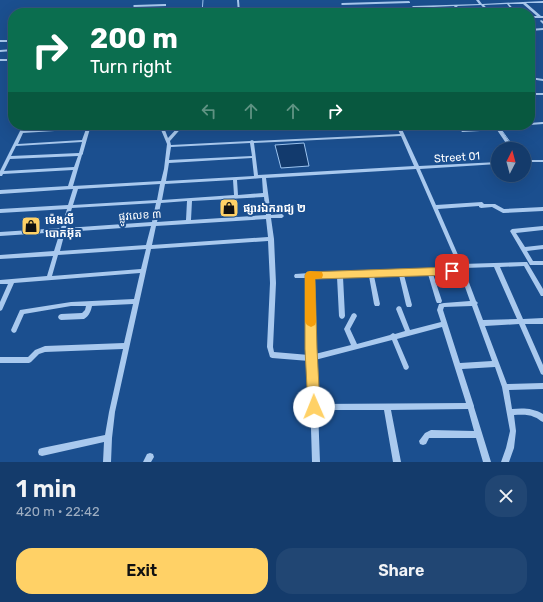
<!DOCTYPE html>
<meta charset="utf-8">
<style>
:root{--surface:#143b6b;--page:#214673;--text:#f1f3f6;--muted:#9dadc1;--line:#33557e;--accent:#ffd166}
body{margin:0;font-family:Rubik,"Noto Sans Khmer",sans-serif;background:var(--page);color:var(--text);height:100vh;display:flex;flex-direction:column;font-size:15px;white-space:nowrap}
*{box-sizing:border-box;margin:0}
p{font-size:13px;color:var(--muted)}
.icon{flex:none;width:22px;height:22px;fill:none;stroke:currentColor;stroke-width:2;stroke-linecap:round;stroke-linejoin:round}
.map{position:relative;height:462px;overflow:hidden}
.details{display:flex;flex-direction:column;background:var(--surface);flex:1}
.details>*{flex:none}
.guide{position:absolute;left:8px;top:8px;width:527px;height:122px;border-radius:16px;box-shadow:0 4px 16px #0002,0 0 0 1px var(--line);background:#0b6e4f;color:#fff;overflow:hidden}
.needle{width:26px;rotate:6deg}
.fabs{position:absolute;left:491px;top:142px;display:grid;gap:8px}
.fabs a{display:grid;place-items:center;width:40px;height:40px;border-radius:50%;background:var(--surface);box-shadow:0 4px 16px #0002,0 0 0 1px var(--line);font-size:20px}
.pin{position:absolute;display:grid;place-items:center;width:34px;height:34px;color:#fff;margin:-17px;border-radius:8px;box-shadow:0 2px 6px #0006}
.me{position:absolute;width:44px;margin:-22px;rotate:359deg;stroke-linejoin:round;filter:drop-shadow(0 0 3px #0008)}
.turn{display:flex;align-items:center;gap:14px;height:84px;padding:0 16px;font-size:18px}
.turn .icon{width:52px;height:52px;stroke-width:2.5}
.turn b{display:block;font-size:28px;line-height:34px}
.lanes{display:flex;align-items:center;height:38px;padding:0 16px;background:#0003;justify-content:center;gap:20px;direction:ltr}
.lanes .off{opacity:.35}
.round{display:grid;place-items:center;flex:none;width:42px;height:42px;border-radius:16px;background:var(--page)}
.head{display:flex;align-items:center;justify-content:space-between;height:68px;padding:0 16px}
h1{font-size:24px;font-weight:600;line-height:30px}
.primary-button{display:flex;gap:8px;margin-top:auto;padding:8px 16px}
.primary-button a{flex:1;height:46px;border-radius:16px;background:var(--accent);color:#111;font-size:16px;font-weight:600;line-height:46px;text-align:center}
.primary-button a+a{background:var(--page);color:var(--text)}
.map>svg:first-child{display:block}
</style>
<div class="map">
<svg width="543" height="462" viewBox="0 0 543 462">
<rect width="100%" height="100%" fill="#1b4f8f"/>
<!-- water -->
<path fill="#123a6d" stroke="#9cc4f0" d="M304,143L309,166L281,168L275,145Z"/>
<g fill="none" stroke-linecap="round" stroke-linejoin="round">
<!-- stream -->
<g stroke="#9cc4f0" stroke-width="1">
<path d="M202,13L203,0"/>
<path d="M498,125L515,149"/>
</g>
<!-- minor -->
<g fill="#a9c9ee" fill-rule="evenodd">
<path d="M237,0H239L240,13H238Z"/>
<path d="M476,0H479L482,4L543,1V3H526L541,16H543V18H531V17L532,16H537L523,4H509L517,13H514L507,4L484,5L491,13H488L481,5L457,6L462,13H459L454,6L413,8L412,7L413,6L479,4Z"/>
<path d="M409,1L410,2V3L342,5L341,4L342,3Z"/>
<path d="M165,4H166V6L134,7L133,6L134,5Z"/>
<path d="M373,10H374V12L345,13L346,12Z"/>
<path d="M161,11H162V13H131L132,12Z"/>
<path d="M383,11H417L418,12L417,13H382V12Z"/>
<path d="M541,20L543,21V24L540,21Z"/>
<path d="M543,28V30L530,31V29Z"/>
<rect x="0" y="40" width="13" height="2"/>
<path d="M13,49V51L0,52V50Z"/>
<rect x="0" y="59" width="13" height="2"/>
<path d="M530,77L543,79V81L530,79Z"/>
<rect x="530" y="93" width="13" height="2"/>
<path d="M542,122H543V124L530,125H529H530V123Z"/>
<path d="M23,125H27L24,131L86,127L87,125H91L83,153V154L82,155L73,186L161,181L164,169L167,144L159,125H163L168,138L180,125H184L170,141L171,145L250,141L252,140L254,141L400,134L396,125H400L419,166L498,162V164L420,169L436,205L482,202L484,204H495L504,209L543,207V211L503,213L492,207L481,208L479,207V206L438,209L462,264L525,262H527L543,289V296H541L524,266L500,267L523,319L543,318V324H525L543,365V375L541,374L519,324L485,326L507,384L543,383V389L509,390L512,409C523,408 533,408 543,414V422C540,421 538,418 534,417C528,414 520,415 514,415L516,431L514,448L509,462H501L506,448L510,431L502,387L495,367L462,369L473,403L474,406V407L491,462H483L476,438H429L426,444L423,445L420,444L419,441L425,433L431,430L474,431L468,409L391,410L401,462H393L384,410H318L320,462H312L309,361L272,358L270,357L267,347L270,283L268,241L151,249L115,412L112,438L111,462H103L104,442L42,456L39,455L38,452L39,449L42,448L105,435L109,412L123,349L45,352L39,354L31,362L29,363H0V357H28L35,350L45,346L124,343L133,304L92,306C91,311 89,316 84,319L61,320L59,319L58,317L59,315L61,314L82,313L85,310L86,306H71L24,314L16,332L14,333L12,332L11,330L20,310L71,302L134,299L140,273L14,283L2,310L0,311V302L8,284H0V280L47,276L53,256L0,259V255L54,251L60,232L0,236V232L61,228L67,209L0,213V209L68,205L73,189L0,194V190L68,186L73,170L3,174L2,176H0V171ZM86,129L82,140L18,144L23,133ZM401,136L414,166L258,175L254,143ZM82,142L79,153L11,156L16,146ZM250,143L252,156L169,160L171,147ZM78,156L74,167L4,171L10,159ZM252,158L254,176L166,181L169,163ZM416,169L453,254L459,269L310,273L295,274L294,276L295,278H307L309,355L274,352L273,347L276,283L274,239L271,218H282L284,216L282,214L271,215L266,178ZM262,178L263,193L238,195L237,180ZM233,180L234,195L162,200L165,184ZM160,184L157,200L73,205L78,189ZM264,197L266,215L191,220L192,201ZM187,201L186,220L157,222L161,203ZM156,203L152,222L66,228L72,208ZM266,219L268,237L152,245L156,226ZM151,226L146,245L60,251L65,232ZM146,249L141,269L52,276L58,255ZM494,267L517,319L483,320L477,304L478,303L476,301L465,272L466,271L464,268ZM460,273L470,301L444,303L439,304L437,310L441,322L410,330L401,307L399,306L397,307L396,309L405,331L395,334L393,333L390,335L357,344L350,329L357,316L356,314L354,313L352,314L344,329L351,345L315,354L313,278L337,277L339,316L340,318L342,319L344,318L345,316L343,277L369,276L374,304L375,306H379L380,304L374,276L399,275L406,305L407,307H411L412,305L404,275L428,274L436,301L437,303H441L442,301L433,274ZM472,306L492,361L460,363L443,310L444,307ZM442,327L466,403L317,404L315,360L392,340L404,369L406,370L408,369L409,367L397,339Z"/>
<path d="M457,125H461L464,130L496,128L494,125H498L514,149H510L497,130L463,132H462Z"/>
<rect x="524" y="160" width="19" height="2"/>
<path d="M543,226V230L516,233L525,247L543,245V249L527,251L533,261H543V265H530L510,231L512,229Z"/>
<path d="M150,453L153,454L154,457L151,462H143L147,454Z"/>
</g>
</g>
<!-- route -->
<path fill="#ffd166" stroke="#a68842" d="M452,267L455,268L457,271L455,274L452,275L315,279L317,349L320,407L319,412L314,413L310,412L308,407L305,349V275L307,272Z"/>
<!-- slow -->
<path fill="#f59e0b" d="M310,271L322,272L323,275L322,278L315,279L316,322L315,325L311,327L307,325L305,322V275L307,272Z"/>
<!-- icons -->
<defs>
<g id="shop-square" transform="scale(1)"><rect x="-9" y="-9" width="18" height="18" rx="4" fill="#ffd166" stroke="#1b4f8f"/><path d="M-5-2.5h2.3a2.7 3.5 0 0 1 5.4 0H5L5.5 6h-11ZM-1.5-2.5h3a1.5 2.3 0 0 0-3 0Z" fill="#111"/></g>
</defs>
<g fill-rule="evenodd">
<use href="#shop-square" x="229" y="208"/>
<use href="#shop-square" x="31" y="226"/>
</g>
<g text-anchor="middle" stroke-width="4" stroke-linejoin="round" paint-order="stroke">
<!-- street labels -->
<g font-size="11" fill="#fff" stroke="#1b4f8f">
<text transform="translate(457 157) rotate(-4)" y="4">Street 01</text>
<text transform="translate(140 215) rotate(-4)" y="4">ផ្លូវលេខ ៣</text>
</g>
<!-- poi labels -->
<g font-size="11" font-weight="bold" fill="#fff" stroke="#1b4f8f" text-anchor="start">
<text x="243" y="212">ផ្សារឯករាជ្យ ២</text>
<text x="45" y="224">ម៉េងលី<tspan x="45" dy="13">បោកអ៊ុត</tspan></text>
</g>
</g>
</svg>
<div class="fabs">
<a><svg class="needle" viewBox="-14 -14 28 28"><path d="M0-13l5 13h-10z" fill="#e53935"/><path d="M0 13l5-13h-10z" fill="#9dadc1"/></svg></a>
</div>
<div class="pin" style="left:452px;top:271px;background:#d93025"><svg class="icon" aria-label="arrive" viewBox="0 0 24 24"><path d="M6 21V4h12l-3 4 3 4H6"/></svg></div>
<svg class="me" style="left:314px;top:407px" viewBox="-20 -20 40 40"><circle r="19" fill="#fff"/><path d="M0-13L10 11 0 6-10 11z" fill="#ffd166"/></svg>
<div class="guide">
<div class="turn"><svg class="icon" aria-label="right" viewBox="0 0 24 24"><path d="M7 20v-9h11M14 6l5 5-5 5"/></svg><div><b>200 m</b>Turn right</div></div>
<div class="lanes"><svg class="icon off" aria-label="left" viewBox="0 0 24 24"><path d="M17 20v-9H6M10 6l-5 5 5 5"/></svg><svg class="icon off" aria-label="ahead" viewBox="0 0 24 24"><path d="M12 20V5M6 11l6-6 6 6"/></svg><svg class="icon off" aria-label="ahead" viewBox="0 0 24 24"><path d="M12 20V5M6 11l6-6 6 6"/></svg><svg class="icon" aria-label="right" viewBox="0 0 24 24"><path d="M7 20v-9h11M14 6l5 5-5 5"/></svg></div>
</div>
</div>
<section class="details">
<div class="head"><div><h1>1 min</h1><p>420 m · 22:42</p></div><a class="round"><svg class="icon" aria-label="close" viewBox="0 0 24 24"><path d="M6 6l12 12M18 6L6 18"/></svg></a></div>
<div class="primary-button"><a>Exit</a><a>Share</a></div>
</section>
